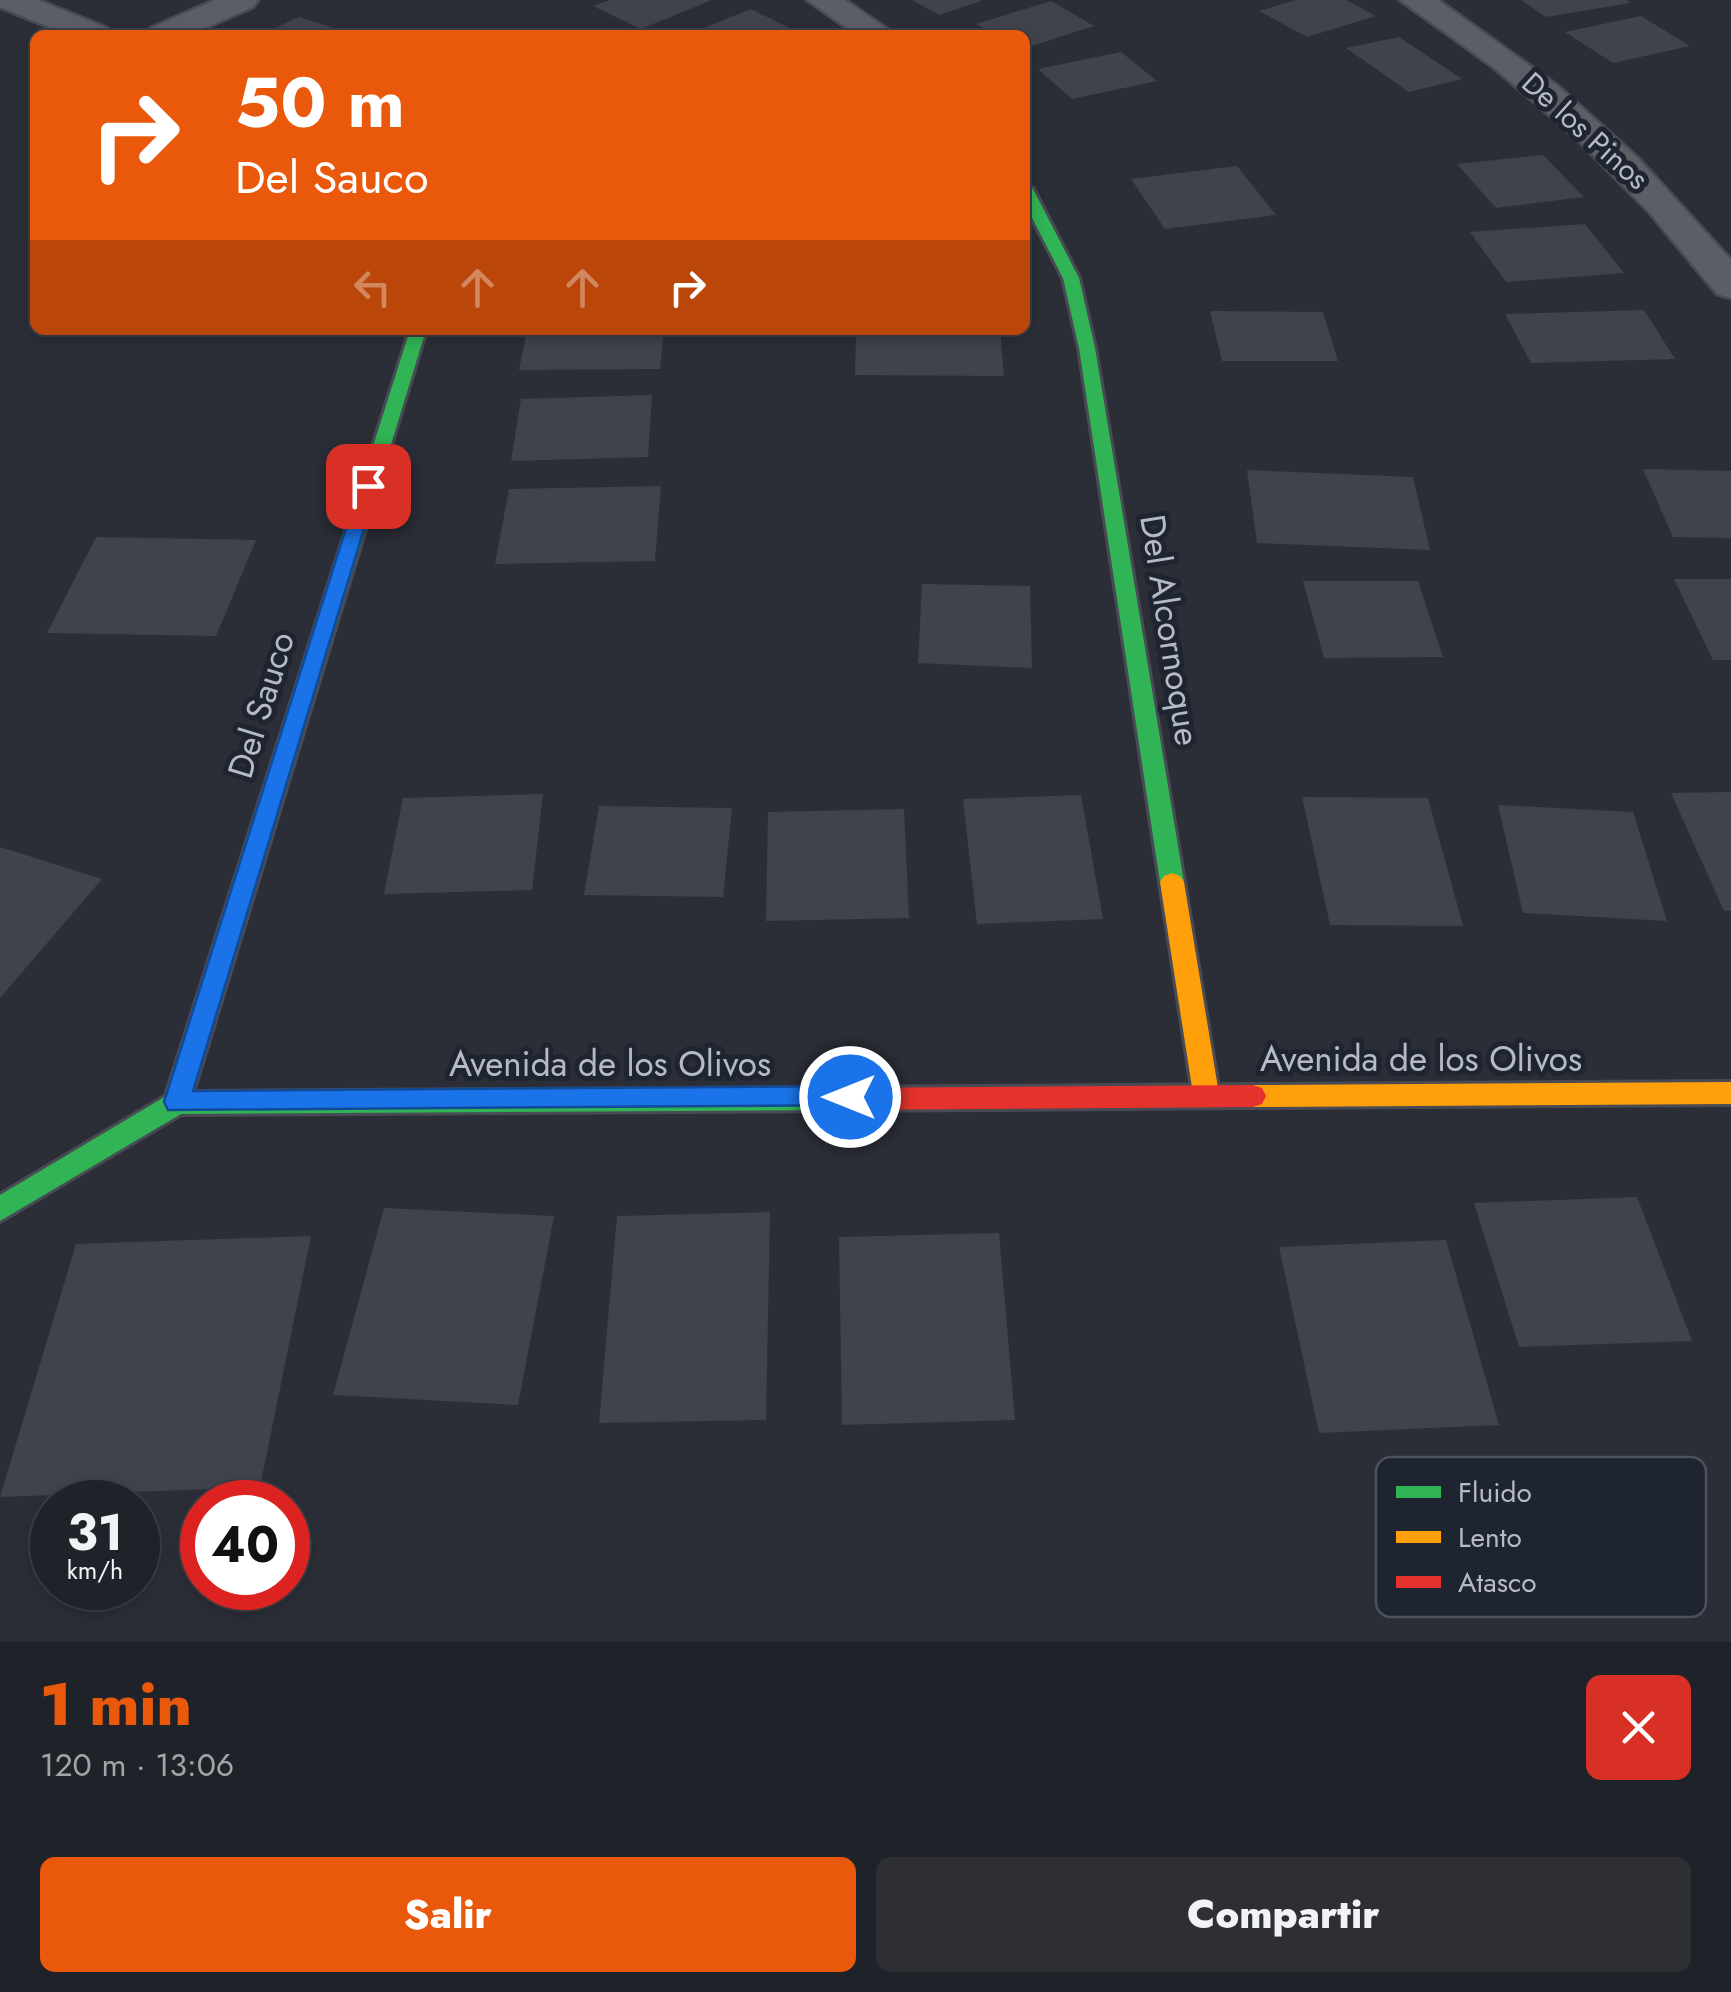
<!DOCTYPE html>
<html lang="es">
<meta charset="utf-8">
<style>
:root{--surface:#202229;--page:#2d2f35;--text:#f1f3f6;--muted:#a2a4a8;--line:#3d3f46;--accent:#ea580c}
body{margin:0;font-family:Jost,sans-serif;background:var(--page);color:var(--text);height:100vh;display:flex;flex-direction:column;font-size:38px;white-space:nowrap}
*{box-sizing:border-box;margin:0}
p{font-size:32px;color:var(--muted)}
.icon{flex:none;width:55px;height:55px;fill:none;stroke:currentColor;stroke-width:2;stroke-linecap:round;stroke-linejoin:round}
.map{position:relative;height:1642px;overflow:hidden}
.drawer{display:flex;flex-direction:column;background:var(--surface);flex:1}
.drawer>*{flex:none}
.top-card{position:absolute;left:30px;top:30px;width:1000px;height:305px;border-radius:15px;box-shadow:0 5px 15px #0003,0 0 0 2px var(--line);background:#ea580c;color:#fff;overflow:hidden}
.speed{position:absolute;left:30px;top:1480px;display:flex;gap:20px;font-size:50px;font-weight:700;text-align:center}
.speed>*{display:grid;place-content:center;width:130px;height:130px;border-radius:50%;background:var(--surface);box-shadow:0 5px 15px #0003,0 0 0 2px var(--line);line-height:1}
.speed small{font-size:25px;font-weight:400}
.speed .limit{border:15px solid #d22;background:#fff;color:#111}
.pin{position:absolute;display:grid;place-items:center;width:85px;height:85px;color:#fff;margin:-42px;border-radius:20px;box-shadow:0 5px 15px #0006}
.me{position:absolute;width:110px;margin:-55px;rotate:270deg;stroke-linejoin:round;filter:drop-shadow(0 0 8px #0008)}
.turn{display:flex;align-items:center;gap:35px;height:210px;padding:0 40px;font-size:45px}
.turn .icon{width:130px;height:130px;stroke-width:2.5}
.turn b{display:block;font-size:70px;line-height:85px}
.lanes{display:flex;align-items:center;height:95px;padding:0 40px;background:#0003;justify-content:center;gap:50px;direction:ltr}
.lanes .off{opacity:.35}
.round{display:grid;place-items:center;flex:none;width:105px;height:105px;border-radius:15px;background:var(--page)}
.overview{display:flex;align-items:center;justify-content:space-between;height:170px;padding:0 40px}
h1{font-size:60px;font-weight:800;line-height:75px;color:var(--accent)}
.primary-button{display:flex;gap:20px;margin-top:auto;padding:20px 40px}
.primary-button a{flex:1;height:115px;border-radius:15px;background:var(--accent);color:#fff;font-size:40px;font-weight:800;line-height:115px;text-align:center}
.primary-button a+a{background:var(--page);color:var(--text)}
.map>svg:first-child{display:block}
</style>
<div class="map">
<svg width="1731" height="1642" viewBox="0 0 1731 1642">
<rect width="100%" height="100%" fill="#2b2e37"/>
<!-- building -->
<g fill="#40434b">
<path d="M610,0H712L641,29L593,6Z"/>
<path d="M912,0H981V1L939,15Z"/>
<path d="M1296,0H1346L1376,16L1307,37L1259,11Z"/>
<path d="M1521,0H1627L1631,3L1546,17Z"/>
<path d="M1051,1L1094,26L1025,48V35H993L976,24Z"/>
<path d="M751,9L804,35H686Z"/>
<path d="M1641,16L1690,46L1613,63L1565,32Z"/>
<path d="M299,17L352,34V35H261Z"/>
<path d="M1399,37L1462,79L1409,92L1346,48Z"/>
<path d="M1121,52L1157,81L1072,99L1038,69Z"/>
<path d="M1543,155L1584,197L1496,208L1457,164Z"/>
<path d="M1237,166L1276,215L1165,229L1131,179Z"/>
<path d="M1585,224L1624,273L1506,282L1470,232Z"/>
<path d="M1644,310L1675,359L1531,363L1505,314Z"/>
<path d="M1210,311L1323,312L1338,361H1222Z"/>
<path d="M527,330H664L660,369L519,370Z"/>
<path d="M856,330H1000L1004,376L855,375Z"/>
<path d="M652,395L648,457L511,461L521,399Z"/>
<path d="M1643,469L1731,471V538L1673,537Z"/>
<path d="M1247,470L1413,477L1430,550L1257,543Z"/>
<path d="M661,486L655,561L495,564L509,489Z"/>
<path d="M96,537L256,540L216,636L47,633Z"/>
<path d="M1674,579H1731V660H1713Z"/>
<path d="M1303,581H1418L1443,657L1324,658Z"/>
<path d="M922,584L1030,586L1032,668L918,663Z"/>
<path d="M1731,792V911H1724L1671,793Z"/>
<path d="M543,794L532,890L384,894L403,798Z"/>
<path d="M1081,795L1103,919L977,924L963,799Z"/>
<path d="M1302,797L1428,798L1463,926L1330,925Z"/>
<path d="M1498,805L1633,812L1667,921L1523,913Z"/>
<path d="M599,806L732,808L723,897L584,895Z"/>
<path d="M904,809L909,918L766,921L768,812Z"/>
<path d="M0,847L102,879L0,998Z"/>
<path d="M1637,1197L1692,1341L1519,1347L1474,1203Z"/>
<path d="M384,1208L554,1216L518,1405L333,1395Z"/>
<path d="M770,1212L766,1420L599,1423L617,1216Z"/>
<path d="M999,1233L1015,1420L842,1425L839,1237Z"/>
<path d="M311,1236L260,1487L0,1497L76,1244Z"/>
<path d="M1446,1240L1499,1425L1319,1433L1279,1247Z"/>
</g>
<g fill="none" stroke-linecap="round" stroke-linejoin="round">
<!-- street casing -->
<g stroke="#494b54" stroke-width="5">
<g id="street">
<path d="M0,0H38L107,28L112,35H68L0,7Z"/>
<path d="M215,0H258L253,7L189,35H146L151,28Z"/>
<path d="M807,0H845L896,35H857Z"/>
<path d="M1400,0H1438L1558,86L1638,158L1731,260V298L1717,294L1649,212L1574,136L1493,67Z"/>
</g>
</g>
<!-- fast casing -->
<g stroke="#494b54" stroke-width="6">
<g id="fast">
<path d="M1025,184L1033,189L1079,278L1095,348L1184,882L1180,888H1164L1160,882L1079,348L1063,278L1025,204Z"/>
<path d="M410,330H426L193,1092L827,1088L836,1091L840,1099L836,1107L827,1110L181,1114L0,1221V1195L166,1096Z"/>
</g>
</g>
<!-- slow casing -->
<g stroke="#494b54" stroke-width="6">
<g id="slow">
<path d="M1172,873L1180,876L1184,882L1219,1094L1215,1102L1206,1105L1197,1102L1193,1094L1160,882L1164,876Z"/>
<path d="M1731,1082V1104L1253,1107L1244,1104L1240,1096L1244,1088L1253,1085Z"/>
</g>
</g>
<!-- jam casing -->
<g stroke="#494b54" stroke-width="6">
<path id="jam" d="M1253,1085L1262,1088L1266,1096L1262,1104L1253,1107L827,1110L818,1107L814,1099L818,1091L827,1088Z"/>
</g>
<!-- street -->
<use href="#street" fill="#5b5e65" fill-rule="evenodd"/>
<!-- fast -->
<use href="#fast" fill="#30b455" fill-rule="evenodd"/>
<!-- slow -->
<use href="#slow" fill="#ff9f0a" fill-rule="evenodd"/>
<!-- jam -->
<use href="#jam" fill="#e5322d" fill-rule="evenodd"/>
</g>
<!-- route -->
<path fill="#1a73e8" stroke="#114b97" stroke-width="2.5" d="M361,481L377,486L193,1091L850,1086L859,1089L863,1097L859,1105L168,1110L164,1102Z"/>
<g text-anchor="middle" stroke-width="10" stroke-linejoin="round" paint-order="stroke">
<!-- far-street labels -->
<g font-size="30" fill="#b6bac7" stroke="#1f2431">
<text transform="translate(1585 131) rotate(42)" y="10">De los Pinos</text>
</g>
<!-- street labels -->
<g font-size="35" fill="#b6bac7" stroke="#1f2431">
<text transform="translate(1170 630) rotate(81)" y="12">Del Alcornoque</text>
<text transform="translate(261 705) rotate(-73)" y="12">Del Sauco</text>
<text x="1421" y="1071">Avenida de los Olivos</text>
<text x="610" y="1076">Avenida de los Olivos</text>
</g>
</g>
<!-- legend -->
<rect x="1376" y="1457" width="330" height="160" rx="15" fill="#1f2431" stroke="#4c515e" stroke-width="2.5"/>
<rect x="1396" y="1486" width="45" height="12" fill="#30b455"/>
<rect x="1396" y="1531" width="45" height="12" fill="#ff9f0a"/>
<rect x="1396" y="1576" width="45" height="12" fill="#e5322d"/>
<g font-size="28" fill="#b6bac7">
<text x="1458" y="1502">Fluido</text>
<text x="1458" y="1547">Lento</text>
<text x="1458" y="1592">Atasco</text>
</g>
</svg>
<div class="speed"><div>31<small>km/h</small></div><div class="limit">40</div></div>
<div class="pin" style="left:368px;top:486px;background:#d93025"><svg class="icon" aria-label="arrive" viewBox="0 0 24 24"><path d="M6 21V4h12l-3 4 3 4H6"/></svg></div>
<svg class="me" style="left:850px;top:1097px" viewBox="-20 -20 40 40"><circle r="17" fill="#1a73e8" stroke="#fff" stroke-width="3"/><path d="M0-11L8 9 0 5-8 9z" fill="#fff"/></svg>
<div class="top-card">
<div class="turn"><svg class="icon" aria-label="right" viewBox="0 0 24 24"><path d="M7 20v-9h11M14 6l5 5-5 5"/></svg><div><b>50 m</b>Del Sauco</div></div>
<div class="lanes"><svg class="icon off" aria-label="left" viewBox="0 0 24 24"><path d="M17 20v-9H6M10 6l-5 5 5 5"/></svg><svg class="icon off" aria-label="ahead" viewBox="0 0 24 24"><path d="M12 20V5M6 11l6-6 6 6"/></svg><svg class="icon off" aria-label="ahead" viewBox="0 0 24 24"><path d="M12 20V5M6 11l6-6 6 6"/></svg><svg class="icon" aria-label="right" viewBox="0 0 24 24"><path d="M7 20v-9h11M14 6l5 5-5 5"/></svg></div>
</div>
</div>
<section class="drawer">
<div class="overview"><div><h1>1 min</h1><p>120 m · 13:06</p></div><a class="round" style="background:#d93025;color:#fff"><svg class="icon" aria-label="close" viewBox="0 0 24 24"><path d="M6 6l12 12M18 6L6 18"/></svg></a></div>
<div class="primary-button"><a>Salir</a><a>Compartir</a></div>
</section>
